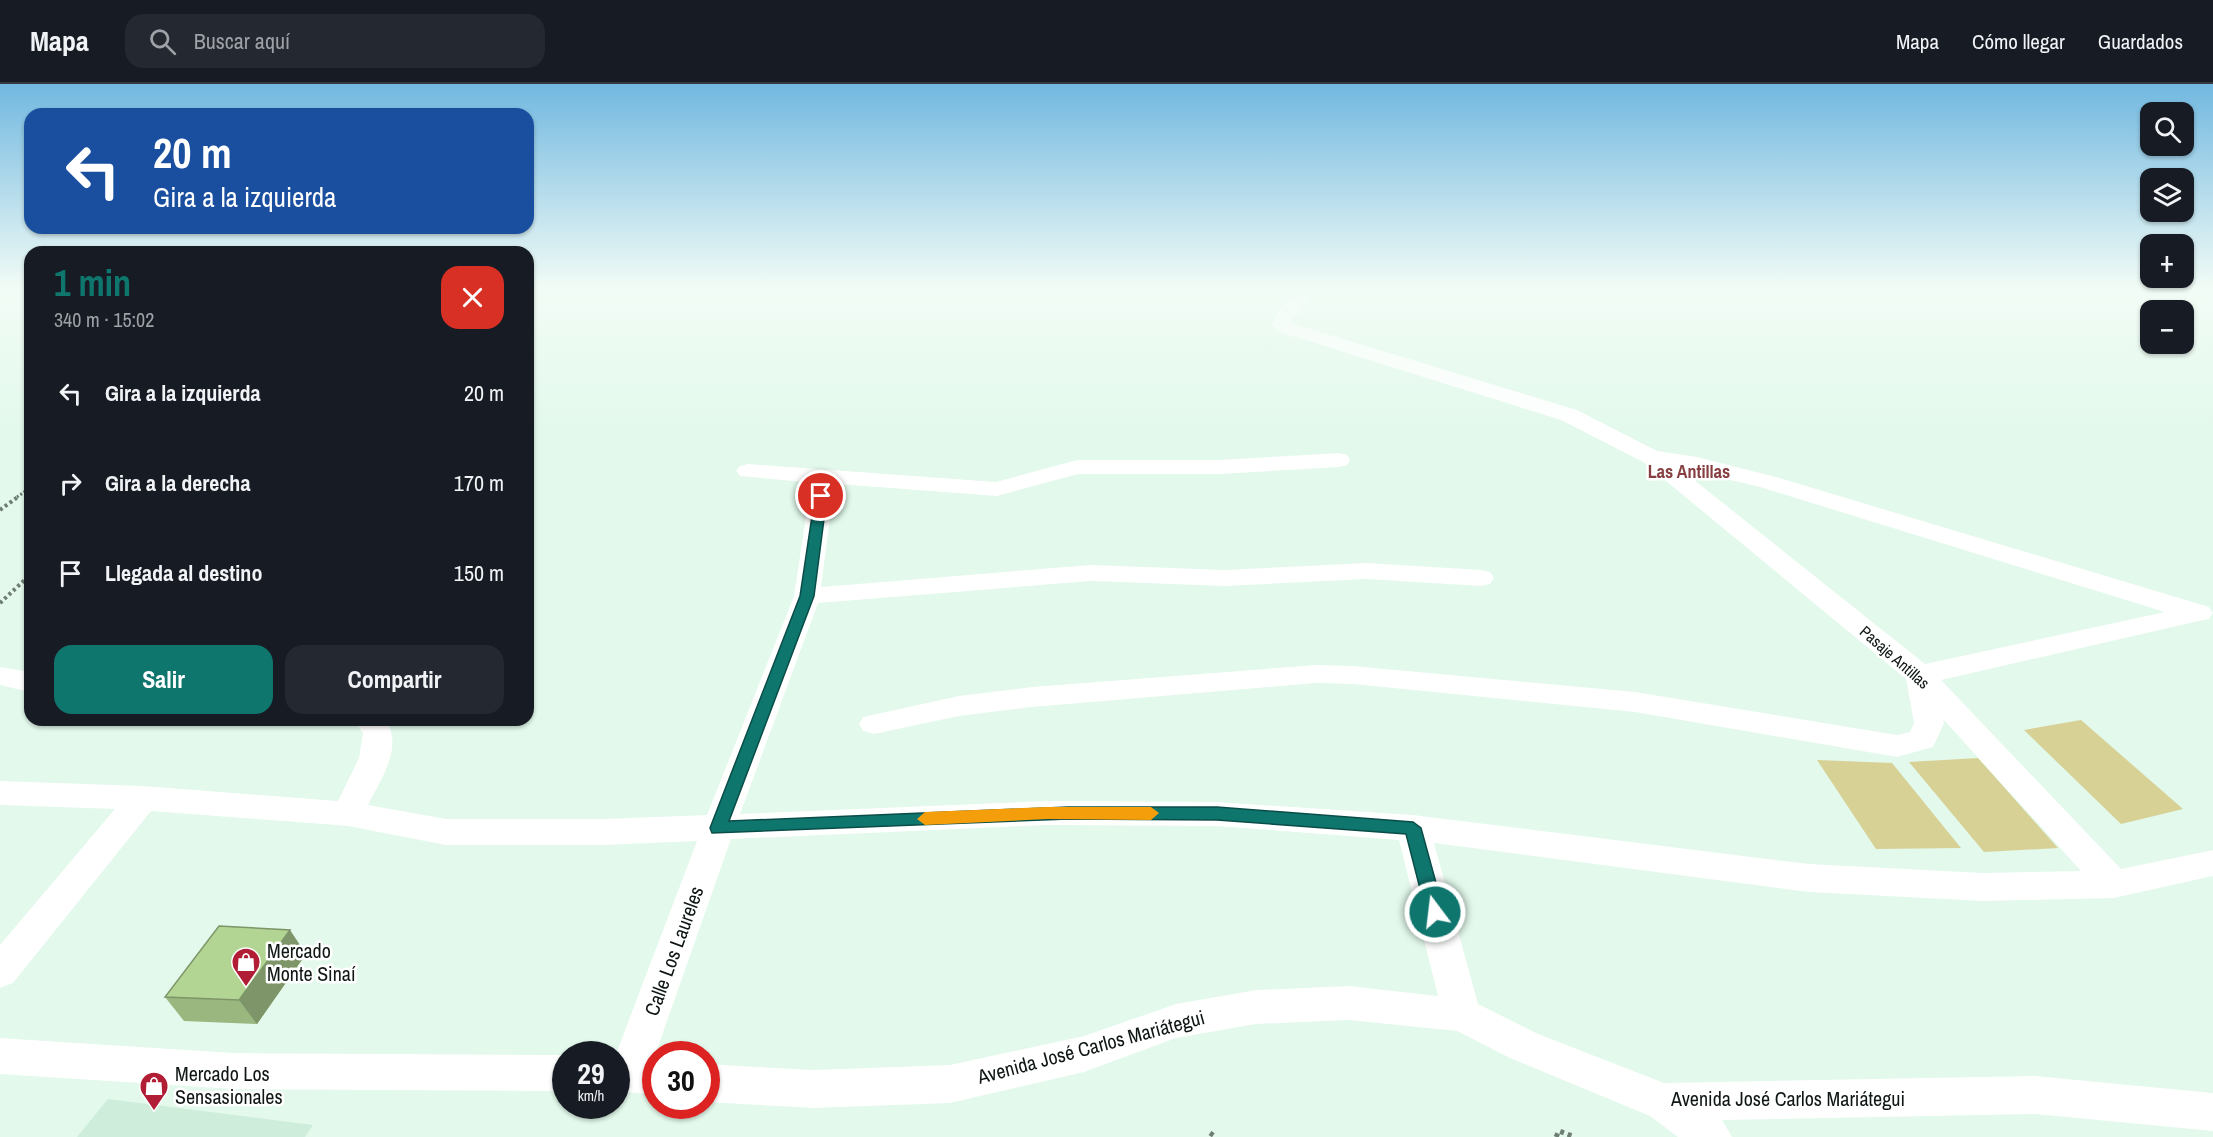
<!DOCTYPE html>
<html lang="es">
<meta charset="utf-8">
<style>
:root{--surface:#171b24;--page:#242831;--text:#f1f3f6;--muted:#9ea1a6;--line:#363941;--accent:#0f766e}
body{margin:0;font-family:"Archivo Narrow",sans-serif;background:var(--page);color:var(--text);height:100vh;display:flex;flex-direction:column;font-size:22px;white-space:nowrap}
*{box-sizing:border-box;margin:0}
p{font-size:20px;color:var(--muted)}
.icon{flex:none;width:33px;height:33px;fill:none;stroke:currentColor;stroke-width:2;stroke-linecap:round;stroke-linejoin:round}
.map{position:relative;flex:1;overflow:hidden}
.drawer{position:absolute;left:24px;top:162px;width:510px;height:480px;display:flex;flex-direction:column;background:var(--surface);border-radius:18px;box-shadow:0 2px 4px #0004}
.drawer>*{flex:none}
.guide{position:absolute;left:24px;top:24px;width:510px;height:126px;border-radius:18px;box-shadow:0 2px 4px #0004;background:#1a4fa0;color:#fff;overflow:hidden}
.fabs{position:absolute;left:2140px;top:18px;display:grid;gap:12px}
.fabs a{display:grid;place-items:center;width:54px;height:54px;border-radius:12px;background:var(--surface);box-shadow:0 2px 4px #0004;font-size:30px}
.speed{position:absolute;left:552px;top:957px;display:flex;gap:12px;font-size:30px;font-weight:700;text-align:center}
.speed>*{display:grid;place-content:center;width:78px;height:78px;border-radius:50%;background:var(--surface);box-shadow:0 2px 4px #0004;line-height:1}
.speed small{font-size:15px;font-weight:400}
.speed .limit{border:9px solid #d22;background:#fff;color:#111}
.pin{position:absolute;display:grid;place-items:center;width:51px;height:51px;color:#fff;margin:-26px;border:3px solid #fff;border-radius:50%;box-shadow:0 2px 6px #0007}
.me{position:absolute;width:66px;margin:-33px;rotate:345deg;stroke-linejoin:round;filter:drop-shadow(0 0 4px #0008)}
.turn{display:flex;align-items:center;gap:21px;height:126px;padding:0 30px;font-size:27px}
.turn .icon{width:78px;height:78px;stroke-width:2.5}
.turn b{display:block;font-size:42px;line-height:51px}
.round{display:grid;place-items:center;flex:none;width:63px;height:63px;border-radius:18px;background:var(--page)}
.head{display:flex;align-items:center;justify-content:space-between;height:102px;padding:0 30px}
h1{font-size:36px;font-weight:700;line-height:45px;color:var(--accent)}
.button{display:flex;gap:12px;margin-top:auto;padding:12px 30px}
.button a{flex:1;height:69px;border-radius:18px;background:var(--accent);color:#fff;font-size:24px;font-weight:700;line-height:69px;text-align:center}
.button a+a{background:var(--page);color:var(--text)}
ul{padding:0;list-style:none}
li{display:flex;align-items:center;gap:18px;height:90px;padding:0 30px}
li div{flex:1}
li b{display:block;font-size:22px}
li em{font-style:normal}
header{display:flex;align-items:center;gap:36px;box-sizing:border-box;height:84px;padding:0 30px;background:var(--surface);border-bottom:2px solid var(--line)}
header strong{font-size:28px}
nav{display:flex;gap:33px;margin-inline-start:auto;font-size:21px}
.search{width:420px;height:54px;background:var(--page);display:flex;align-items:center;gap:15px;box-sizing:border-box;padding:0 21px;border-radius:18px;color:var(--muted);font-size:22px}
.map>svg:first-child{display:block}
</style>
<header>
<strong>Mapa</strong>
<div class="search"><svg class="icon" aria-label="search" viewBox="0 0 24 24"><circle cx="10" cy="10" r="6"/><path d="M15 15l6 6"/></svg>Buscar aquí</div>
<nav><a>Mapa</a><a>Cómo llegar</a><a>Guardados</a></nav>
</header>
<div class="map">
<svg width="2213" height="1053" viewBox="0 0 2213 1053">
<rect width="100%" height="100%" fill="#e2f9eb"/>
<!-- built -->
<path fill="#cfeddb" d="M108,1015L313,1041L305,1053H77Z"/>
<!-- green -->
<g fill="#d7d196">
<path d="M2081,636L2183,725L2121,740L2024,646Z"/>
<path d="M1978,674L2058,764L1984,768L1909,678Z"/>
<path d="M1817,676L1892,679L1961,764L1876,765Z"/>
</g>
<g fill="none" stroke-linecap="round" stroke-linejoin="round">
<!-- path-far2 -->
<path stroke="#6f7e75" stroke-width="3" stroke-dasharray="2 2" stroke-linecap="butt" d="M17,413L30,404"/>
<!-- path-far1 -->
<g stroke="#6f7e75" stroke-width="4" stroke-dasharray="3 3" stroke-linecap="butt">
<path d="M0,426L19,412"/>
<path d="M0,519L30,491"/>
</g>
<!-- path -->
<g stroke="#6f7e75" stroke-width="5" stroke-dasharray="4 4" stroke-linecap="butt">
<path d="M1210,1049L1216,1053"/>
<path d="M1556,1053L1559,1047L1575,1053"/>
</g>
<!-- minor -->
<g fill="#fff" fill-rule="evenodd">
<path d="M1289,205H1311L1315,210L1290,238L1294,240L1577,326L1657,367L1697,373L1776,393L2209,523L2213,529L2209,535L2199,537L1941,596L2121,785L2213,766V792L2114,814L1983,817L1809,808L1434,759L1478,920L1538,950L1664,999L2035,992L2213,1009V1047L2035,1030L1722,1036L1732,1053H1678L1650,1032L1510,974L1457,947L1349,936L1256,940L1176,954L1084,988L950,1019L813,1024L706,1018V980L813,986L950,981L1084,952L1176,920L1256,906L1349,902L1438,912L1399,756L1217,742L1047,741L731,755L654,974L656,1011L616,1007V970L697,757L603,761H446L348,742L151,727L13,899L0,904V861L115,725L0,721V697L143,702L338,717L359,674L363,649L354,636H385C405,661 380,697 368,721L446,735H603L707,731L794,512L809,412L814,399L740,392L736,387L740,382L748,380L996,398L1077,376H1220L1339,369L1347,371L1350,376L1347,381L1339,383L1220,390H1078L997,412L837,400L833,412L821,503L1091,481L1225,486L1367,479L1481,486L1490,488L1494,494L1490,500L1481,502L1367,495L1225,502L1091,497L818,519L740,730L1047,717L1217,718L1413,731L1809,780L1983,789L2081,787L1943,635L1944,639L1933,663L1897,673L1635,628L1353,600L1316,599L1032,623L959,632L874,650L863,647L859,640L863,633L959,612L1032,603L1316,581L1353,582L1635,608L1897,651L1910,648L1914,639L1906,595L1643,378L1561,336L1280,248L1271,240L1281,223L1295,211ZM1679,384L1760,403L2165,528L1925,580Z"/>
<path d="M0,583L30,588V608L0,601Z"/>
<path d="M0,954L233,969L566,971V1007L233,1005L0,990Z"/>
</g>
</g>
<!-- wall -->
<path fill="#9ab77f" d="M306,870L257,940L184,937L165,913Z"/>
<!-- shaded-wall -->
<path fill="#7d9568" d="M290,846L306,870L257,940L239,916Z"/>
<!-- building -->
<path fill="#b3d594" stroke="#7d9568" stroke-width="1.5" d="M219,842L290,846L239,916L165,913Z"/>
<!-- sky -->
<linearGradient id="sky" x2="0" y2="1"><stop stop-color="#71b8e0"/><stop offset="0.58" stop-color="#f2fcf6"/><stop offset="1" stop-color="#f2fcf6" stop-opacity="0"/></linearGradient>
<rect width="2213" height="353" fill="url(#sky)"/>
<!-- route -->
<path fill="#0f766e" stroke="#0a4d48" stroke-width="1.5" d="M821,408L827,412L814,512L729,737L1068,723H1217L1413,738L1421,744L1444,828L1441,833L1435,835L1428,833L1426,828L1406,750L1217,736L1068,735L712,749L710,744L800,512L815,412Z"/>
<!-- slow -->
<path fill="#f59e0b" d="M1047,723H1151L1159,729L1151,736L1047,735L925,741L917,735L925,728Z"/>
<!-- icons -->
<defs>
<g id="shop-pin" transform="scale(1.5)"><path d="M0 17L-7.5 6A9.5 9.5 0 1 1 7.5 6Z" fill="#b01d35" stroke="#fff"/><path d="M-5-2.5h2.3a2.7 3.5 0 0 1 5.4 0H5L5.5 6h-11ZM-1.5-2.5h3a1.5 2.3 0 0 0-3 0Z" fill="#fff"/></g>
</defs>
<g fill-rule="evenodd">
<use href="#shop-pin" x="246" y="878"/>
<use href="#shop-pin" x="154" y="1002"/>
</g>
<g text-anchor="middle" stroke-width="5" stroke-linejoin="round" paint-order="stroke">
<!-- street labels -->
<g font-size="16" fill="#0f1713" stroke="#fff">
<text transform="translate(1895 573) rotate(41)" y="6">Pasaje Antillas</text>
</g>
<!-- neighbourhood labels -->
<g font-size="18" font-weight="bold" fill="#863e41" stroke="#fff">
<text x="1689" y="394">Las Antillas</text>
</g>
<!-- near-poi labels -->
<g font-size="20" fill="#0f1713" stroke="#fff" text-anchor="start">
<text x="267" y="874">Mercado<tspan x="267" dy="23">Monte Sinaí</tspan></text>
<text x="175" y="997">Mercado Los<tspan x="175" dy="23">Sensasionales</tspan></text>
</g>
<!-- near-street labels -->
<g font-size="20" fill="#0f1713" stroke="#fff">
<text transform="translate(674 867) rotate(-70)" y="7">Calle Los Laureles</text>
<text transform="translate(1091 963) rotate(-15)" y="7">Avenida José Carlos Mariátegui</text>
<text x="1788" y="1022">Avenida José Carlos Mariátegui</text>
</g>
</g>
</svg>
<div class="fabs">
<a><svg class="icon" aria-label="search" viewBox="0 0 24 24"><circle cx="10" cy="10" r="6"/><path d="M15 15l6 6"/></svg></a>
<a><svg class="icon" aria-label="layers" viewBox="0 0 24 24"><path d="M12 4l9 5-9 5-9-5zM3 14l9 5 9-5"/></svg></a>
<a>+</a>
<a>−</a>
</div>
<div class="speed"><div>29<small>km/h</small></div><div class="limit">30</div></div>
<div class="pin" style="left:821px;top:412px;background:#d93025"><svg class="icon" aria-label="arrive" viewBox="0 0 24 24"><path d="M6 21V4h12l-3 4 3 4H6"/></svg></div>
<svg class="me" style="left:1435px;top:828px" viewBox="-20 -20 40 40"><circle r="17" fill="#0f766e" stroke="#fff" stroke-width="3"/><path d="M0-11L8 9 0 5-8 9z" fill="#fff"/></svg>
<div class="guide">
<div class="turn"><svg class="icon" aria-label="left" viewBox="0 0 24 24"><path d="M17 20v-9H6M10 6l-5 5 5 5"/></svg><div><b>20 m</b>Gira a la izquierda</div></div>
</div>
<section class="drawer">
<div class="head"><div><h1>1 min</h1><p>340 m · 15:02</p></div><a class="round" style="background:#d93025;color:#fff"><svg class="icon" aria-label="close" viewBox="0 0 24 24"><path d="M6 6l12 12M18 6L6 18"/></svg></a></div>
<ul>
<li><svg class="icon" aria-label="left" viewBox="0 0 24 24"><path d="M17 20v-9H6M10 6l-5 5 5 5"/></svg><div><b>Gira a la izquierda</b></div><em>20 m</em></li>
<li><svg class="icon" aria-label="right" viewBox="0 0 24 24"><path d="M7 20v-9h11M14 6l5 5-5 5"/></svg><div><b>Gira a la derecha</b></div><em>170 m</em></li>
<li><svg class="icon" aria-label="arrive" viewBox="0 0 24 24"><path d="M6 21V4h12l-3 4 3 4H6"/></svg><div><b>Llegada al destino</b></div><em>150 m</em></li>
</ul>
<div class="button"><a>Salir</a><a>Compartir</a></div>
</section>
</div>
